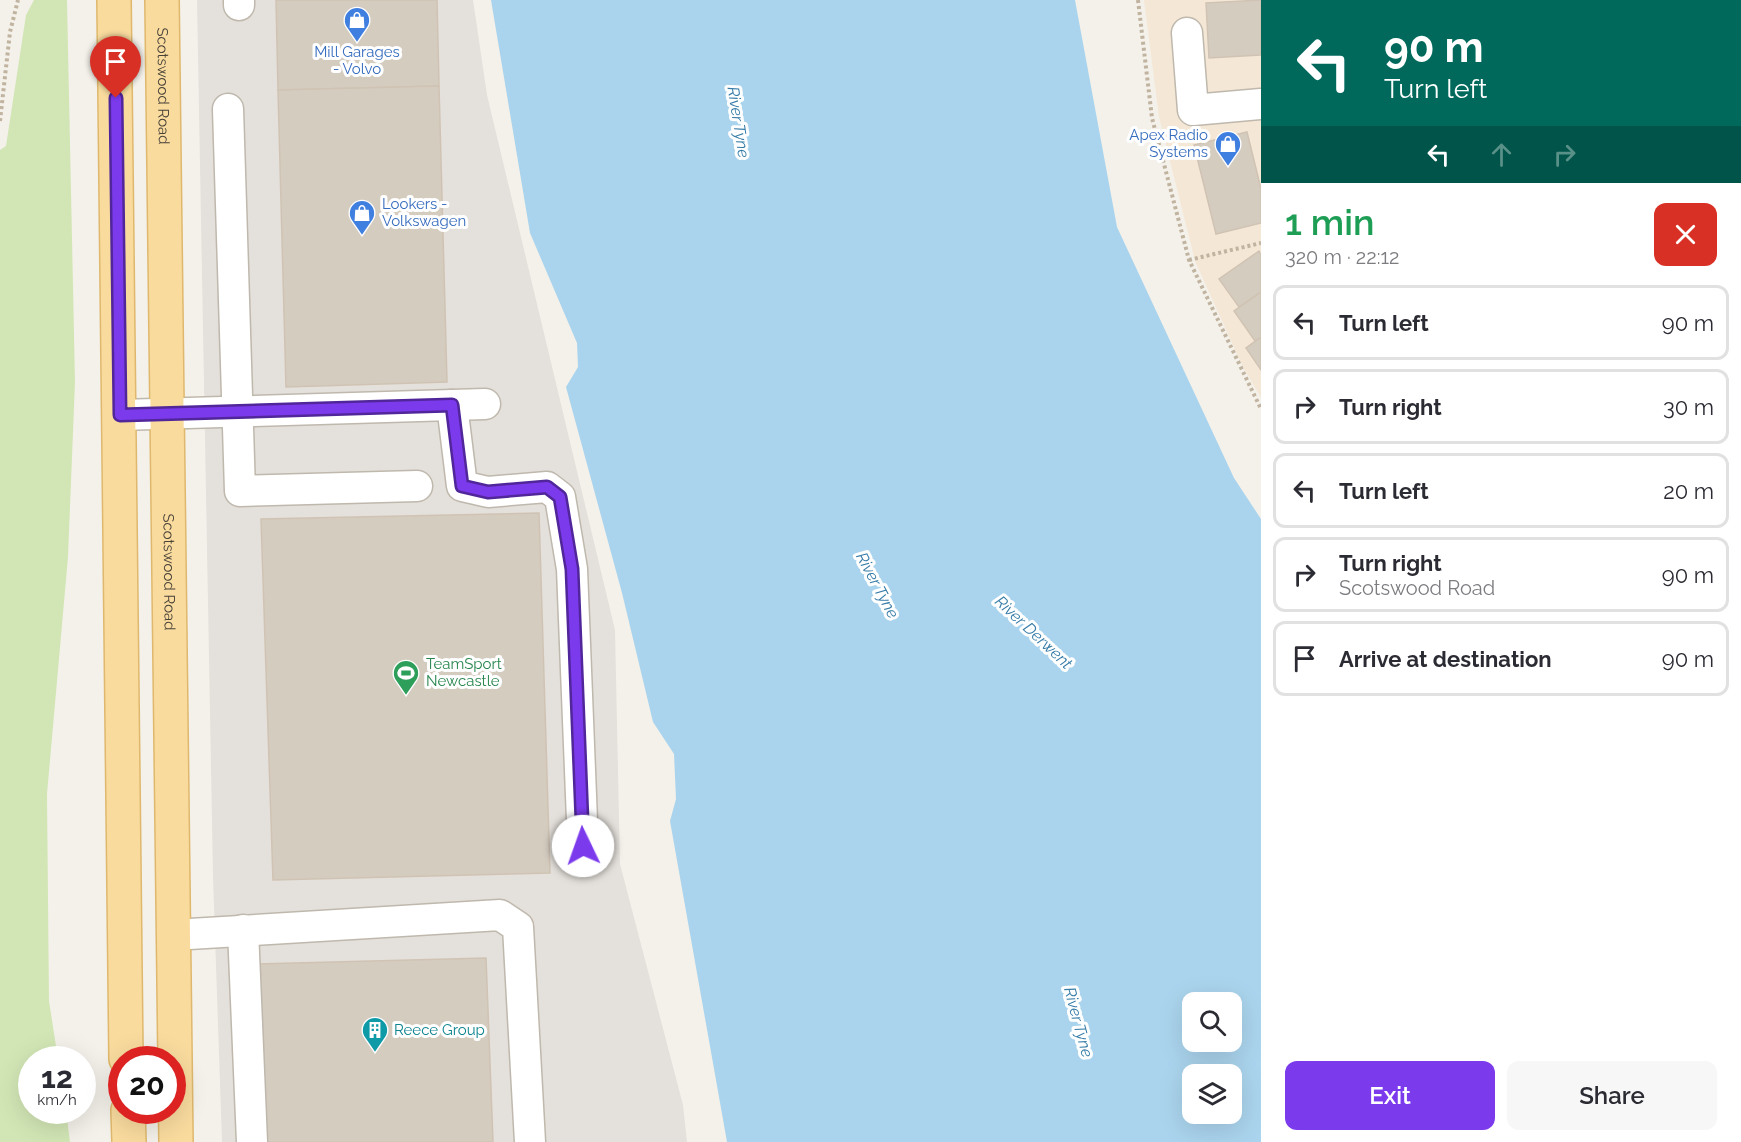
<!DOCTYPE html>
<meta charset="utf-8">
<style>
:root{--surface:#fff;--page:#f7f7f7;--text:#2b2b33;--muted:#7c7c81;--line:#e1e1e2;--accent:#7c3aed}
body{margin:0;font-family:Raleway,sans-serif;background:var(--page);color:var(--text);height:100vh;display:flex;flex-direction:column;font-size:22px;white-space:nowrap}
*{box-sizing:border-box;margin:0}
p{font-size:20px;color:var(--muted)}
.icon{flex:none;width:33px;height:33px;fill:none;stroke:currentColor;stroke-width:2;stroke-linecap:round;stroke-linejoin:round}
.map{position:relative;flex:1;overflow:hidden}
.sheet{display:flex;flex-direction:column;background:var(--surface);width:480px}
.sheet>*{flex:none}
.top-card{background:#00695c;color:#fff;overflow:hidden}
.fabs{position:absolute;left:1182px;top:992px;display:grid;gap:12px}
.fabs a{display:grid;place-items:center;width:60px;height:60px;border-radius:12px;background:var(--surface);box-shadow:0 6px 24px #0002;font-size:30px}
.speed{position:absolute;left:18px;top:1046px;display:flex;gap:12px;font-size:30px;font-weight:700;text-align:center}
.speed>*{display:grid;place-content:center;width:78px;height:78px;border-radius:50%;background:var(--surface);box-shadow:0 6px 24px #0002;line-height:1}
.speed small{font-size:15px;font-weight:400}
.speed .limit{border:9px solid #d22;background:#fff;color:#111}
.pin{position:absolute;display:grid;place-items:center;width:51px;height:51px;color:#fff;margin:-62px -26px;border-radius:50% 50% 50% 0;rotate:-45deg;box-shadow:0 0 6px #0007}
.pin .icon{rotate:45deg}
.me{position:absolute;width:66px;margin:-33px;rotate:357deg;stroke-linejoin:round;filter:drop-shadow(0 0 4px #0008)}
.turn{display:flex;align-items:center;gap:21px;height:126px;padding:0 24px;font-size:27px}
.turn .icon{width:78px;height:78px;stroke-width:2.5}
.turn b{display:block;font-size:42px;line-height:51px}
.lanes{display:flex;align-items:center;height:57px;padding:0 24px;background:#0003;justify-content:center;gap:30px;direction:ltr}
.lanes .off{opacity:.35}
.round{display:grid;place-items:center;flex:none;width:63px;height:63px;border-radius:12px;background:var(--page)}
.headline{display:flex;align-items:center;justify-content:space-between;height:102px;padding:0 24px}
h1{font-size:36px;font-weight:600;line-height:45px;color:#1e9e55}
.action{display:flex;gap:12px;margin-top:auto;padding:12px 24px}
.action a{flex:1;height:69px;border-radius:12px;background:var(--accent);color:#fff;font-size:24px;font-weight:600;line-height:69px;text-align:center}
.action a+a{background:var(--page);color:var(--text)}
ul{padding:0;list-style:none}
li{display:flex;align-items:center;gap:18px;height:75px;margin:0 12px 9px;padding:0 12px;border:3px solid var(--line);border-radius:12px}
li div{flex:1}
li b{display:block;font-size:22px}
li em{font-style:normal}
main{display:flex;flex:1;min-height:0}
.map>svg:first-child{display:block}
</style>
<main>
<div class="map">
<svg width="1261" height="1142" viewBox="0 0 1261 1142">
<rect width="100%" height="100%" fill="#f4f1ea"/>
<!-- commercial -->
<path fill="#f4e7d6" d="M1144,0H1261V398L1242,365L1195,261L1159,117Z"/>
<!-- industrial -->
<path fill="#e4e0db" d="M197,0H473L487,95L615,630L620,864L683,1105L687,1142H222L213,877Z"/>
<!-- green -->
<path fill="#d2e6b5" d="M34,0H67L75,382L68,557L47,794L49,1001L58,1059H32V1110H66L70,1142H0V150L6,146L26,15Z"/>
<!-- water -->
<path fill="#aad4ed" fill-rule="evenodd" d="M491,0H1075L1117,227L1234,478L1261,519V1142H727L670,821L676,799L674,754L653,722L622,593L566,387L578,367L577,343L530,233ZM1192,1002H1232V1041H1192ZM1192,1074H1232V1113H1192Z"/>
<!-- building -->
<g fill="#d5ccc0" stroke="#d0c3b3" stroke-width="1.5">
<path d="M276,0H437L439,86L278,90Z"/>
<path d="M1261,0V55L1209,58L1206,3Z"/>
<path d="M439,86L447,382L286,387L278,90Z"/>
<path d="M1247,132L1261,189V223L1216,234L1194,145Z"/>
<path d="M1259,251L1261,255V292L1239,307L1219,279Z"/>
<path d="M1261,292V337L1255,341L1234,311Z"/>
<path d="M1261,337V370L1246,348Z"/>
<path d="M539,513L550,873L273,880L261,519Z"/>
<path d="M486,958L493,1142H264L257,964Z"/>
</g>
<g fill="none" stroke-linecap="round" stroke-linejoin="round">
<!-- minor casing -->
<g stroke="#bfb8ad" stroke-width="33">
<g id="minor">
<path d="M239,0V5"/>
<path d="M1187,33L1193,110L1261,104"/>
<path d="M228,109L240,491L417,486"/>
<path d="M452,405L462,486L488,492L547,487L560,497L572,569L583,846"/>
<path d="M120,415L485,404"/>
<path d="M243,930L252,1142"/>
<path d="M173,935L500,915L518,927L530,1142"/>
</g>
</g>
<!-- major casing -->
<g stroke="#dfb86d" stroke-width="36">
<g id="major">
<path d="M114,0L126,1059"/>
<path id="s1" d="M162,0L176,1142"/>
<path d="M128,1110L129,1142"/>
</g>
</g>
<!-- path -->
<g stroke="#c0b39f" stroke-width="4" stroke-dasharray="3 3" stroke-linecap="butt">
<path d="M1138,0L1152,118L1189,260L1261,409"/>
<path d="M0,121L10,32L18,0"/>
<path d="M1189,260L1261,243"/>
</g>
<!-- minor -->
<use href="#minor" stroke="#fff" stroke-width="30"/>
<!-- major -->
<use href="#major" stroke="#f9db9e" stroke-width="33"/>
</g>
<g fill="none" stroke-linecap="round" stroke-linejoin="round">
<!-- route casing -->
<g stroke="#51269a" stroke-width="15">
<path id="route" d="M116,98L120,415L452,405L462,486L488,492L547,487L560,497L572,569L583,846"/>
</g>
<!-- route -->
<use href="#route" stroke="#7c3aed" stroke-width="10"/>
</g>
<!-- icons -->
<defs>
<g id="shop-pin" transform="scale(1.35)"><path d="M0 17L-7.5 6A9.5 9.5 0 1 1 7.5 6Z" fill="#3f7fe0" stroke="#fff"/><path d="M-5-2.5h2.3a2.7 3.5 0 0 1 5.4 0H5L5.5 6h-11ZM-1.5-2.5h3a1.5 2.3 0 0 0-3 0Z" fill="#fff"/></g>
<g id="stadium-pin" transform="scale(1.35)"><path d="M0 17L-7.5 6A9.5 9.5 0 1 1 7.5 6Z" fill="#2e9e5b" stroke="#fff"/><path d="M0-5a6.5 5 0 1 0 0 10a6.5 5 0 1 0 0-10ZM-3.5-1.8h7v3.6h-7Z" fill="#fff"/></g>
<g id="building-pin" transform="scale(1.35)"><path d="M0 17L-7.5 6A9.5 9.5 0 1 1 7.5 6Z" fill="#0f9aa8" stroke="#fff"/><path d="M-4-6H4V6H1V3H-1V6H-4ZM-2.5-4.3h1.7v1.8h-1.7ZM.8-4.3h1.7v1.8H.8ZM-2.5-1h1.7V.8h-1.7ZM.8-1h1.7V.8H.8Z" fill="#fff"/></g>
</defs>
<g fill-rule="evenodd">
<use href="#shop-pin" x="357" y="20"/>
<use href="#shop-pin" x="1228" y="144"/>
<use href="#shop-pin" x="362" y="213"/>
<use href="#stadium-pin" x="406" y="673"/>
<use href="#building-pin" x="375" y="1030"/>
</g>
<g text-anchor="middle" stroke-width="6" stroke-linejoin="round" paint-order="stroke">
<!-- shop labels -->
<g font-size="15" fill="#366cbe" stroke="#fff">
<text x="357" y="57">Mill Garages<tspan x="357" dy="17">- Volvo</tspan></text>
<text x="1208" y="140" text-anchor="end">Apex Radio<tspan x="1208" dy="17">Systems</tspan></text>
<text x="382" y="209" text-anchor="start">Lookers -<tspan x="382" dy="17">Volkswagen</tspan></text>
</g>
<!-- street labels -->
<g font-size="15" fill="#484138" stroke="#fff">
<text dy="5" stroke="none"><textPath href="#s1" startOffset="86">Scotswood Road</textPath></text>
<text dy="5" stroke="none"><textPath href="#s1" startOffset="572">Scotswood Road</textPath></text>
</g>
<!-- leisure labels -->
<g font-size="15" fill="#27864d" stroke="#fff" text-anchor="start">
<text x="426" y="669">TeamSport<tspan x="426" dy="17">Newcastle</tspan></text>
</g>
<!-- culture labels -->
<g font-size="15" fill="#0d838f" stroke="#fff" text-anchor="start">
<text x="394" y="1035">Reece Group</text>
</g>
<!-- water labels -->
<g font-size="16" font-style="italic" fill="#347ba7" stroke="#fff">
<text transform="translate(739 122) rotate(81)" y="6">River Tyne</text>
<text transform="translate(878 585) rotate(62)" y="6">River Tyne</text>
<text transform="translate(1034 632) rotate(43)" y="6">River Derwent</text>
<text transform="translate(1079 1022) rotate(75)" y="6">River Tyne</text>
</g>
</g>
</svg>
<div class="fabs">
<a><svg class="icon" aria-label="search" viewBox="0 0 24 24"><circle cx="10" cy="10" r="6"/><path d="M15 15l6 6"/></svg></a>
<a><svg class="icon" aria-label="layers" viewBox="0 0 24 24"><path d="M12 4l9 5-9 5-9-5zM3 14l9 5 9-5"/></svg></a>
</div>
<div class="speed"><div>12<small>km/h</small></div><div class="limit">20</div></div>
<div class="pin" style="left:116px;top:98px;background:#d93025"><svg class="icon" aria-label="arrive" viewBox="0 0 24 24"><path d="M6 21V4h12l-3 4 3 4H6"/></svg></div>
<svg class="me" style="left:583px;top:846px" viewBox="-20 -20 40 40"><circle r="19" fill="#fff"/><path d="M0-13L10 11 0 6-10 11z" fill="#7c3aed"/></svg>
</div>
<section class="sheet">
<div class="top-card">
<div class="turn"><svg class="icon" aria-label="left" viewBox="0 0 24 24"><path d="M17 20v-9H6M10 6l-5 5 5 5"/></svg><div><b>90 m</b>Turn left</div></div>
<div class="lanes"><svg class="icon" aria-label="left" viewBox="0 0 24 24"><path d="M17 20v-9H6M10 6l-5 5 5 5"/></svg><svg class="icon off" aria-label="ahead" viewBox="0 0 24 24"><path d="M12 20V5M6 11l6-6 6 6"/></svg><svg class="icon off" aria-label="right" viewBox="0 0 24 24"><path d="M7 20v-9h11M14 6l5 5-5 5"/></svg></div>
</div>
<div class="headline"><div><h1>1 min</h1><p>320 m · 22:12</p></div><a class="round" style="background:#d93025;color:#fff"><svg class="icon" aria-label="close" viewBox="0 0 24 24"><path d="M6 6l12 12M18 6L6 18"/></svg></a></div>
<ul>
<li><svg class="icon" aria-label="left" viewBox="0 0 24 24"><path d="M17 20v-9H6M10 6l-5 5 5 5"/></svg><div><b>Turn left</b></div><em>90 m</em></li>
<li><svg class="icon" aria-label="right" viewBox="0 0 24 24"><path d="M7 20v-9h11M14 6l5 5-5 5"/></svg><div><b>Turn right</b></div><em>30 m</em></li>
<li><svg class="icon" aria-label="left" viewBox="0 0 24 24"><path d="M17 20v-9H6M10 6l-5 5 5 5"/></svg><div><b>Turn left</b></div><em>20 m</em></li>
<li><svg class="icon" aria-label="right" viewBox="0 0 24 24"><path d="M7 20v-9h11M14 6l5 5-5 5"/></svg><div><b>Turn right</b><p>Scotswood Road</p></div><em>90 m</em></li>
<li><svg class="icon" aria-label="arrive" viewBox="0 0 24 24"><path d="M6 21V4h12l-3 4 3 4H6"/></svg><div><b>Arrive at destination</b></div><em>90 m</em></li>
</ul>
<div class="action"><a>Exit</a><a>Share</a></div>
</section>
</main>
